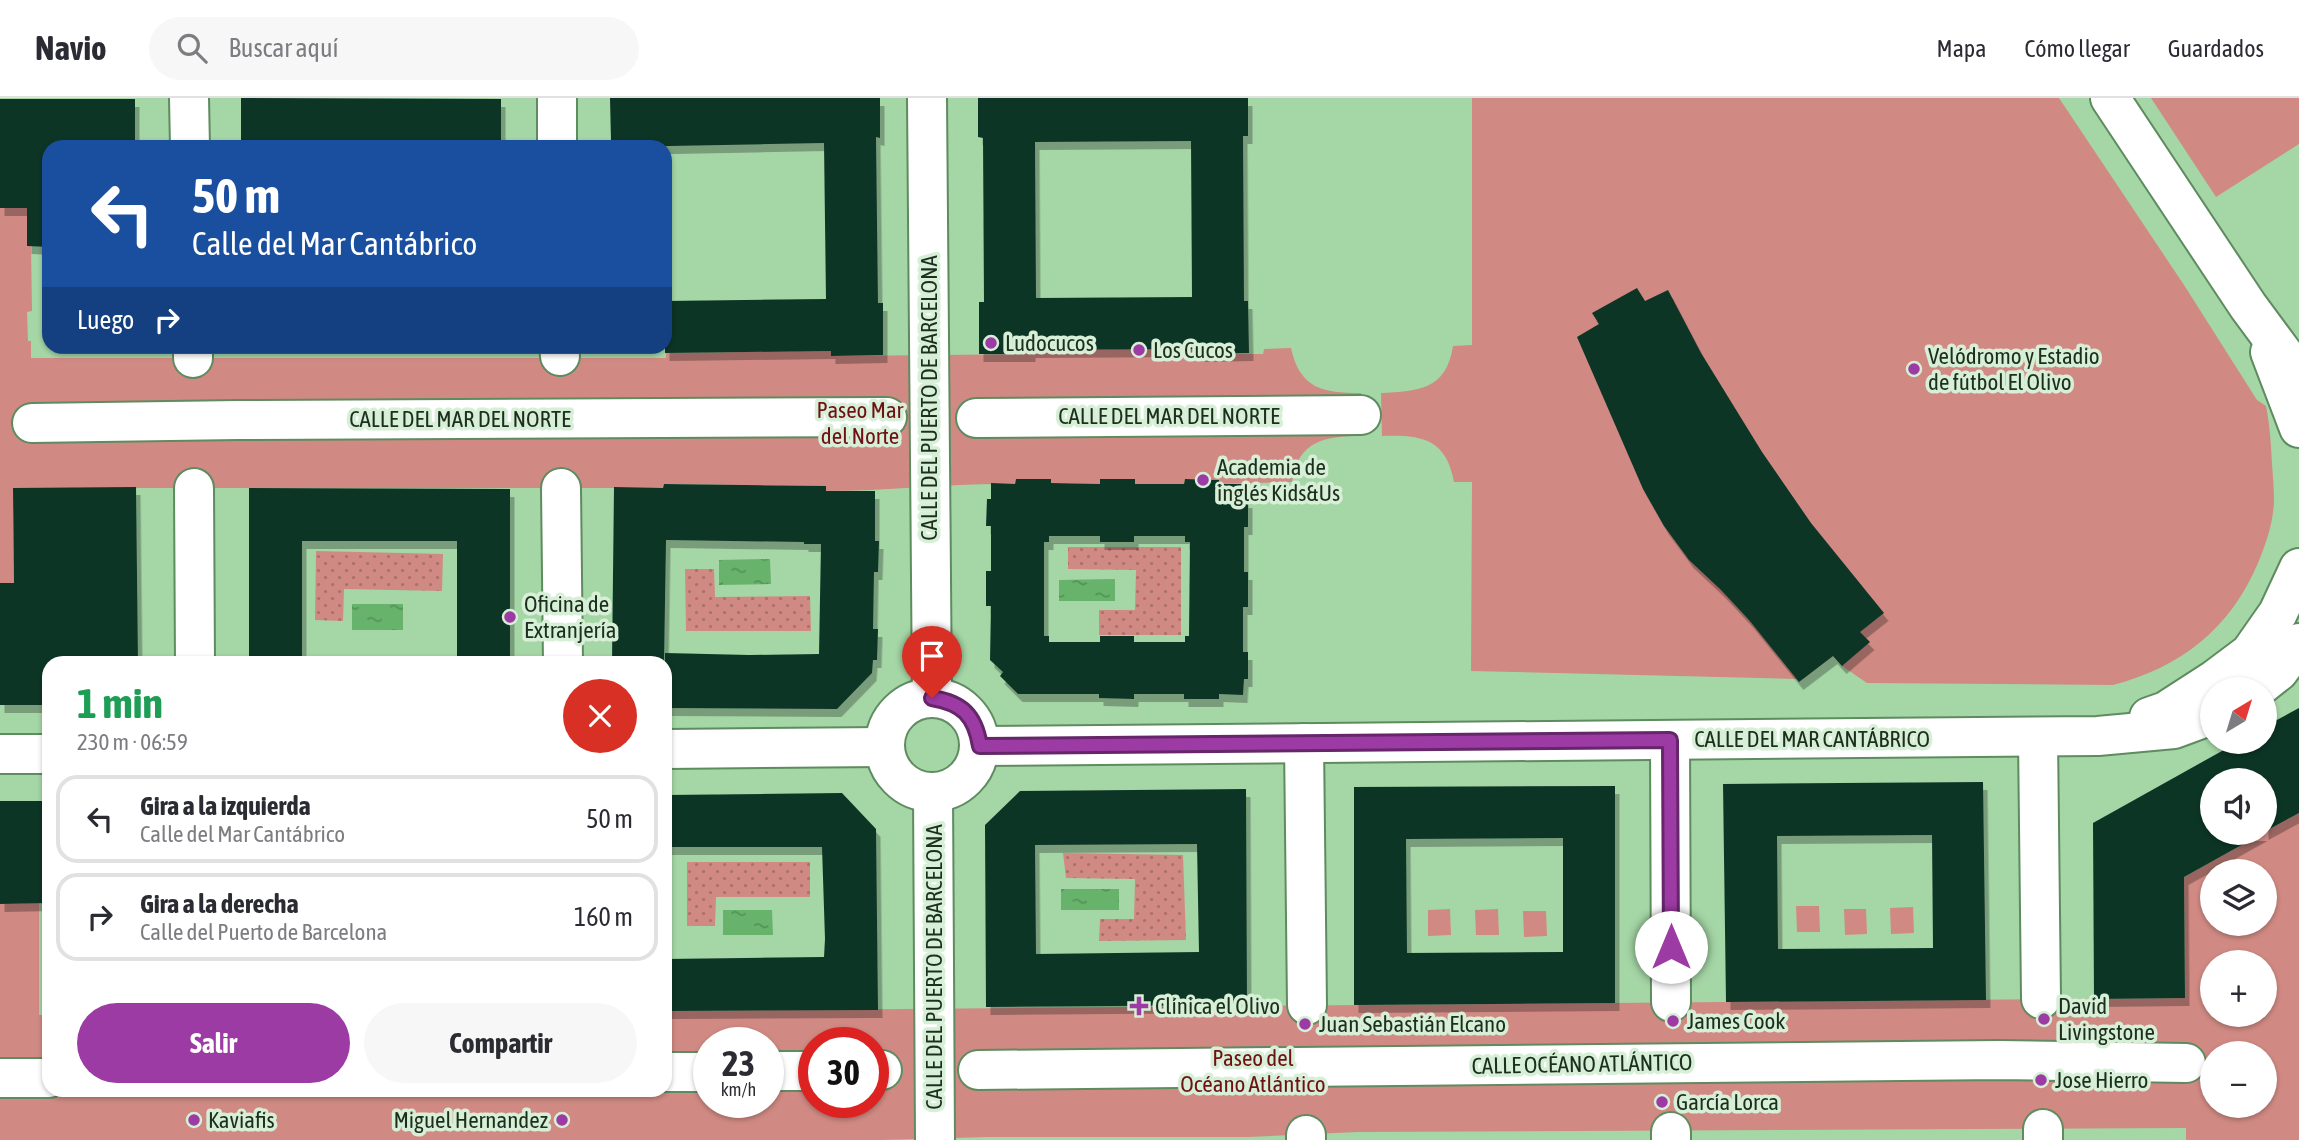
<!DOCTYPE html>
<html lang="es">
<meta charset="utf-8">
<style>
:root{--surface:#fff;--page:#f7f7f7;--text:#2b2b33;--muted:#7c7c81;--line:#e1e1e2;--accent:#9c3ba3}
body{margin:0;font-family:"Asap Condensed",sans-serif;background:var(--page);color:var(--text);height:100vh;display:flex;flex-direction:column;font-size:26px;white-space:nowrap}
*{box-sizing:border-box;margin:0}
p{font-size:23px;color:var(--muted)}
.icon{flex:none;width:38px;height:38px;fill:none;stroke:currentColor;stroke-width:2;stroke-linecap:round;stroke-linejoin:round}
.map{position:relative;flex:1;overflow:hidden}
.drawer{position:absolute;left:42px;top:558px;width:630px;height:441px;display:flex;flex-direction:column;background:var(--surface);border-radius:21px;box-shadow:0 2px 5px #0004}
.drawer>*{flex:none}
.banner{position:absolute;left:42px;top:42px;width:630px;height:214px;border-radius:21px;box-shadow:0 2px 5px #0004;background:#1a4fa0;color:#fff;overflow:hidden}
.needle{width:46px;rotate:38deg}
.fabs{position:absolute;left:2200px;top:579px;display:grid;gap:14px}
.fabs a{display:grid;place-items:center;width:77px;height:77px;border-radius:50%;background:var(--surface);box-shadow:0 2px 5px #0004;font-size:35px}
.speed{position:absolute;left:693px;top:929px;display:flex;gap:14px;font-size:35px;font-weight:700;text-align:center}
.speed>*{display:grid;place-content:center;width:91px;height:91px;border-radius:50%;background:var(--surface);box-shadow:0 2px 5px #0004;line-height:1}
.speed small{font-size:18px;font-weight:400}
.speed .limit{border:10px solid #d22;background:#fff;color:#111}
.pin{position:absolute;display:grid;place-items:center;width:60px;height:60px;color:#fff;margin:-72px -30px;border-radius:50% 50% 50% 0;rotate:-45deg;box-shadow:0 0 7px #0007}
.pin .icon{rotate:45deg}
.me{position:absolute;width:77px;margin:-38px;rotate:0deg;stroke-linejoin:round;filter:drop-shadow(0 0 5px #0008)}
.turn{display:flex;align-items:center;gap:24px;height:147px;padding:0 35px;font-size:32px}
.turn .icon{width:91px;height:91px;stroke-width:2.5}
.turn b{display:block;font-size:49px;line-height:60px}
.then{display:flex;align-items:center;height:66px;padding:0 35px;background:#0003;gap:14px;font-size:26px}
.round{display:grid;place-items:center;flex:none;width:74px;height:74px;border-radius:37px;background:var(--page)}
.overview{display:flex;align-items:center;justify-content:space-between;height:119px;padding:0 35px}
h1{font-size:42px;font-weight:700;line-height:52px;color:#1e9e55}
.cta{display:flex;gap:14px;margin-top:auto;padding:14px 35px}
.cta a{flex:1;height:80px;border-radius:42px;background:var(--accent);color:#fff;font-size:28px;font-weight:700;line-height:80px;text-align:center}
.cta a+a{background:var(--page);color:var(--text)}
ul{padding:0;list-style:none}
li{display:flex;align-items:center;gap:21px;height:88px;margin:0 14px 10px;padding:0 21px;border:4px solid var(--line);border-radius:21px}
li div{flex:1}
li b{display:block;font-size:26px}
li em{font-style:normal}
header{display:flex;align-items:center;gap:42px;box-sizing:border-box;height:98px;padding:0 35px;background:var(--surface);border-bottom:2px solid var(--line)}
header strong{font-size:33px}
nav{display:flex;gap:38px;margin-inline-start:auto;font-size:24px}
.search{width:490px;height:63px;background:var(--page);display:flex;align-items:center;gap:18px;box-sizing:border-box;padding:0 24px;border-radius:38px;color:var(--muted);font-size:26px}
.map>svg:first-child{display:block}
</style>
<header>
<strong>Navio</strong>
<div class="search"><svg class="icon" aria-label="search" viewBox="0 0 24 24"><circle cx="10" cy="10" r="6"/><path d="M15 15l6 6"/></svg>Buscar aquí</div>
<nav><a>Mapa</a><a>Cómo llegar</a><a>Guardados</a></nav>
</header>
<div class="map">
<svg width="2299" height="1042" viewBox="0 0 2299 1042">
<defs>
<pattern id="grass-dots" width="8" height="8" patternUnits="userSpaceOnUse" patternTransform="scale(1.75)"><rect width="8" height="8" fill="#d08a83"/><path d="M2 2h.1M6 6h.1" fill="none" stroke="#a8716b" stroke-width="1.8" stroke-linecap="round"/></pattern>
<pattern id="water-ripples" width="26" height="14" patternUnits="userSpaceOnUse" patternTransform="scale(1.75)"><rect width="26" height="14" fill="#67b36b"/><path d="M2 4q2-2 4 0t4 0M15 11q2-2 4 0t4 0" fill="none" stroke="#549257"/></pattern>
<filter id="shadow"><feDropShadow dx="4.5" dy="8" stdDeviation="0" flood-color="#0004"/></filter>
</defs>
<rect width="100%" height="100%" fill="#a5d6a6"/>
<!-- grass -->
<g fill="url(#grass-dots)">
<path d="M1068,449H1181V537H1099V512H1135L1136,472L1068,471Z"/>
<path d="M316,453L443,456L442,493L344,491L343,523L315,522Z"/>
<path d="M685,471H714L715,499L810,498L811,533H686Z"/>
<path d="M1063,755L1183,757L1186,842L1099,843L1100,821H1134L1135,781L1066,780Z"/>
<path d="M687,764H810V799H716L715,828H687Z"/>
</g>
<!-- green -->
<g fill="#d08a83" fill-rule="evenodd">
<path d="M1472,0H2059L2184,187L2257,302L2266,308C2270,328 2271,347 2272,366C2273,379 2274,391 2274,404C2273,425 2266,446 2258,465C2230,531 2181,569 2113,587L1867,585L1842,568L1833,558L1799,584L1796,581L1471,573L1472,384H1454C1446,340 1421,337 1382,338L1381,295C1419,293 1446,292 1453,248L1472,247Z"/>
<path d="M2151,0H2299V46L2216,99Z"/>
<path d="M31,105L27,118V148H31L32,213L27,214L28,243H31V260H666V255L831,253L832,258L1031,256V252L1196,251L1197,256H1263L1264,251L1291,250C1300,291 1323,295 1361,295V338C1324,338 1298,343 1292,384L1219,386V382L1185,381L1184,386H1135L1100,382V386L1051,385L1050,381H1016L1015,386C952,385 889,393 826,393V388L664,386L663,390H13L14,485H0V110Z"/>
<path d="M2299,715V1042H2186V1030L1358,1034L1248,1039H988L880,1042H0V806L39,805V917H49V992H665V913L2185,900L2184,779ZM2212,774H2264V826H2212ZM2212,864H2264V917H2212ZM709,945H768V1004H709ZM814,945H873V1004H814ZM2212,956H2264V1008H2212Z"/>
<path d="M1796,808H1819L1820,834H1797Z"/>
<path d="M1913,809L1914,835L1891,836L1890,810Z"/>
<path d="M1450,811L1451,837L1428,838V812Z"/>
<path d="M1498,811L1499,837H1476L1475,812Z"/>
<path d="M1844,811H1866L1867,836L1845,837Z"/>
<path d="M1523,813H1546L1547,838L1524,839Z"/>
</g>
<!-- water -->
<g fill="url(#water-ripples)">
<path d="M770,461L771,486L719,487V462Z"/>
<path d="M1115,481V503H1059V482Z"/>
<rect x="352" y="506" width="51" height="26"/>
<rect x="1061" y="791" width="58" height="21"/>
<path d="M723,812H772L773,837H723Z"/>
</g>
<!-- building -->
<g fill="#0e3527" fill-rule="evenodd" filter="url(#shadow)">
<path d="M241,0L501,1V49H241Z"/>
<path d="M610,0H880V40L876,39L878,205H883V257L831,258V253L665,255V203L826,201L824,45L615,49V43H611Z"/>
<path d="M978,0H1248V38H1243L1244,203H1248L1249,255L1197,256L1196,251L1031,252V256H979V204H984L983,40L978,39ZM1191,43L1192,199L1036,200L1035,44Z"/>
<path d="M0,1H135V49H49V149L27,148V110H0Z"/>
<path d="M1637,190L1645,203L1668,192L1701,255L1762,354L1811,425L1884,515L1860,534L1870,544L1842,568L1833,558L1799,584L1749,522L1721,492L1689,462L1664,428L1643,391L1577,239L1599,226L1592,215Z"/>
<path d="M1016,381H1051V385L1100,386V381H1135V386H1184L1185,381L1219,382V386H1244V402H1248V429H1244V474H1248V509H1243V554H1248V581H1244L1243,597L1219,596V601H1184V596H1134V601L1099,600V596H1018L1000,578L1003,574L990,562L991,508H986V473H991V428H986L987,401H991V385L1015,386ZM1049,438H1100V444H1134V438H1185V444H1190L1189,538H1185V544H1134V538H1100V544H1049V538H1044V444H1049Z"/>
<path d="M664,386L826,388V393H875V443H879L878,474H874L873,531H878L877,562H873L872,575L837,611L665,610V555L749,557L819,556L821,446H804V444L666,442L664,565H612L614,389L663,390Z"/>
<path d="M136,389L138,565H49V607H0V485H14L13,390Z"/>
<path d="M249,390L510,391V565H457V443H302V565H249Z"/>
<path d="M2299,610V715L2264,734V682H2212V735H2263L2184,779L2185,900L2094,901L2093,725L2238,644H2264V629Z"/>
<path d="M1983,684L1986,902L1726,904L1723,686ZM1932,737L1933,850L1778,851L1777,738Z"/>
<path d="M1615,688V905L1354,907V689ZM1563,740V854L1407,855L1406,741Z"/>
<path d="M1246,691L1247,907L986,909L985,727L1020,693ZM1197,746L1199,854L1036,856L1035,747Z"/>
<path d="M842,695L876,731L878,912L665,913V861L824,859L825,841L822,749H665V697Z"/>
<path d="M0,703H49V805L0,806Z"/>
</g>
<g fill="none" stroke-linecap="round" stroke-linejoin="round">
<!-- minor casing -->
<g stroke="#5e8b5f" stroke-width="42">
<g id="minor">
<path d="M189,0L190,49"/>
<path d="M557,0V49"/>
<path d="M927,0L932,600"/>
<path d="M2110,0L2248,208L2299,277"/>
<path d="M193,248V260"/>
<path d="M559,248L560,258"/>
<path d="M2270,254L2299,330"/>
<path d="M976,320L1361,317"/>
<path d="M32,325L238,322L887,319"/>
<path d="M194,390L195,565"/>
<path d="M561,390L563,565"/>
<path d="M2255,592L2279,573L2299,545"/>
<circle cx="932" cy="647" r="47"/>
<path d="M2149,619L2166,613L2214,582L2250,555L2278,515L2299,470"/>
<path d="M2038,639L2041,901"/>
<path d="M1670,642L1671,904"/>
<path d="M1304,645L1307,907"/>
<path d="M980,648L2098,638L2174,631L2212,617"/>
<path d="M665,651L884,649"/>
<path d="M0,656H49"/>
<path d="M933,695L935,1042"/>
<path d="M873,972H882"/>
<path d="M978,972L2000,962L2186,965"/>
<path d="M768,973H814"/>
<path d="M665,974H709"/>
<path d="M0,980H49"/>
<path d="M2043,1031V1042"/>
<path d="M1671,1034V1042"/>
<path d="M1306,1042V1037"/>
</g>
</g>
<!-- minor -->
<use href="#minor" stroke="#fff" stroke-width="38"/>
</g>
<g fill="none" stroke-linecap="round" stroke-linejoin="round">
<!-- route casing -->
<g stroke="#65266a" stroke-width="18">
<path id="route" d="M932,600C962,605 975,617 980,648L1670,642L1671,849"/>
</g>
<!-- route -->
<use href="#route" stroke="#9c3ba3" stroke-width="12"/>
</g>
<!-- markers -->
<g fill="#9c3ba3" stroke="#d7efd7" stroke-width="2.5">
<circle cx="991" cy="245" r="7"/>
<circle cx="1139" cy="252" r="7"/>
<circle cx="1914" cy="271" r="7"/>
<circle cx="1203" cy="382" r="7"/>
<circle cx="510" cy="519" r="7"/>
<path d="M1135.5 897.5h7v7h7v7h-7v7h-7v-7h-7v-7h7z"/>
<circle cx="2044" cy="921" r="7"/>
<circle cx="1673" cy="923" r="7"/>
<circle cx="1305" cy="926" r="7"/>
<circle cx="2041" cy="982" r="7"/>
<circle cx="1662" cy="1004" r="7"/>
<circle cx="194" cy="1022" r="7"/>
<circle cx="562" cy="1022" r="7"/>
</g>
<g text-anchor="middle" stroke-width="7" stroke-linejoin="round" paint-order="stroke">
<!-- poi labels -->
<g font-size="23" fill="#1c2f1d" stroke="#d7efd7" text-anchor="start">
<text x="1005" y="253">Ludocucos</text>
<text x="1153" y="260">Los Cucos</text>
<text x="1928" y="266">Velódromo y Estadio<tspan x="1928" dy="26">de fútbol El Olivo</tspan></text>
<text x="1217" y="377">Academia de<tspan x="1217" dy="26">inglés Kids&amp;Us</tspan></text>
<text x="524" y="514">Oficina de<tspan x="524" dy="26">Extranjería</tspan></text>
<text x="1155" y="916">Clínica el Olivo</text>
<text x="2058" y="916">David<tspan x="2058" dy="26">Livingstone</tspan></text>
<text x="1687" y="931">James Cook</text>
<text x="1319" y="934">Juan Sebastián Elcano</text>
<text x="2055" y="990">Jose Hierro</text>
<text x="1676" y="1012">García Lorca</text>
<text x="208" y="1030">Kaviafis</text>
<text x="548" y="1030" text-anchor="end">Miguel Hernandez</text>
</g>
<!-- street labels -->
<g font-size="23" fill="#1c2f1d" stroke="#d7efd7">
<text transform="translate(929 300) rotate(-90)" y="8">CALLE DEL PUERTO DE BARCELONA</text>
<text x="1169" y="326">CALLE DEL MAR DEL NORTE</text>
<text x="460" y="329">CALLE DEL MAR DEL NORTE</text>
<text x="1812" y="649">CALLE DEL MAR CANTÁBRICO</text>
<text transform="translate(934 869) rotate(-90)" y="8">CALLE DEL PUERTO DE BARCELONA</text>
<text transform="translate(1582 966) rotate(-1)" y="8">CALLE OCÉANO ATLÁNTICO</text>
</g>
<!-- park labels -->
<g font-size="23" fill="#6e1014" stroke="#d7efd7">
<text x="860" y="320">Paseo Mar<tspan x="860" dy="26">del Norte</tspan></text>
<text x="1253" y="968">Paseo del<tspan x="1253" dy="26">Océano Atlántico</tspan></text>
</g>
</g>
</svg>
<div class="fabs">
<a><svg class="needle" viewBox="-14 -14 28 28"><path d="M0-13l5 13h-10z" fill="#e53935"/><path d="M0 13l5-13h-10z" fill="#7c7c81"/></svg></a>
<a><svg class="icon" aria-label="sound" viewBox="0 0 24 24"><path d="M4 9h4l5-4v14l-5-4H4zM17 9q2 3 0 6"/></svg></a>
<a><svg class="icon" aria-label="layers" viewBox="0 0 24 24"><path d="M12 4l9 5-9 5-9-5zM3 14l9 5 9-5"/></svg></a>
<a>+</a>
<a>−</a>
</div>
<div class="speed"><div>23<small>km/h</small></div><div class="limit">30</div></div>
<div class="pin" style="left:932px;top:600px;background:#d93025"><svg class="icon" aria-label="arrive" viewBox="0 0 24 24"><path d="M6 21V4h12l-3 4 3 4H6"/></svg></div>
<svg class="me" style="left:1671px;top:849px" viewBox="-20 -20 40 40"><circle r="19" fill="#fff"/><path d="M0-13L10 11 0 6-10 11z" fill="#9c3ba3"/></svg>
<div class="banner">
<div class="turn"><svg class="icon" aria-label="left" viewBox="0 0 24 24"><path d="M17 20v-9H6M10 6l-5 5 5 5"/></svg><div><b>50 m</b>Calle del Mar Cantábrico</div></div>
<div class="then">Luego<svg class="icon" aria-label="right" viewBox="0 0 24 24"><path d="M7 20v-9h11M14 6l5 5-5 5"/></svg></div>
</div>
<section class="drawer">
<div class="overview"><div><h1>1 min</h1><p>230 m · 06:59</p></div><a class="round" style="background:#d93025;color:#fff"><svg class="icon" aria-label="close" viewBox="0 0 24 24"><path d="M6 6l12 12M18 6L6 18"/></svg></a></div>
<ul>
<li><svg class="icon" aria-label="left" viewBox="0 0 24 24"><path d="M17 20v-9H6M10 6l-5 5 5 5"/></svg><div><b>Gira a la izquierda</b><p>Calle del Mar Cantábrico</p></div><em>50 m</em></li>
<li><svg class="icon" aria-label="right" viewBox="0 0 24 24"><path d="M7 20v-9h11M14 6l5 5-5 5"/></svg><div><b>Gira a la derecha</b><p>Calle del Puerto de Barcelona</p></div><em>160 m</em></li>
</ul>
<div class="cta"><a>Salir</a><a>Compartir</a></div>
</section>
</div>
